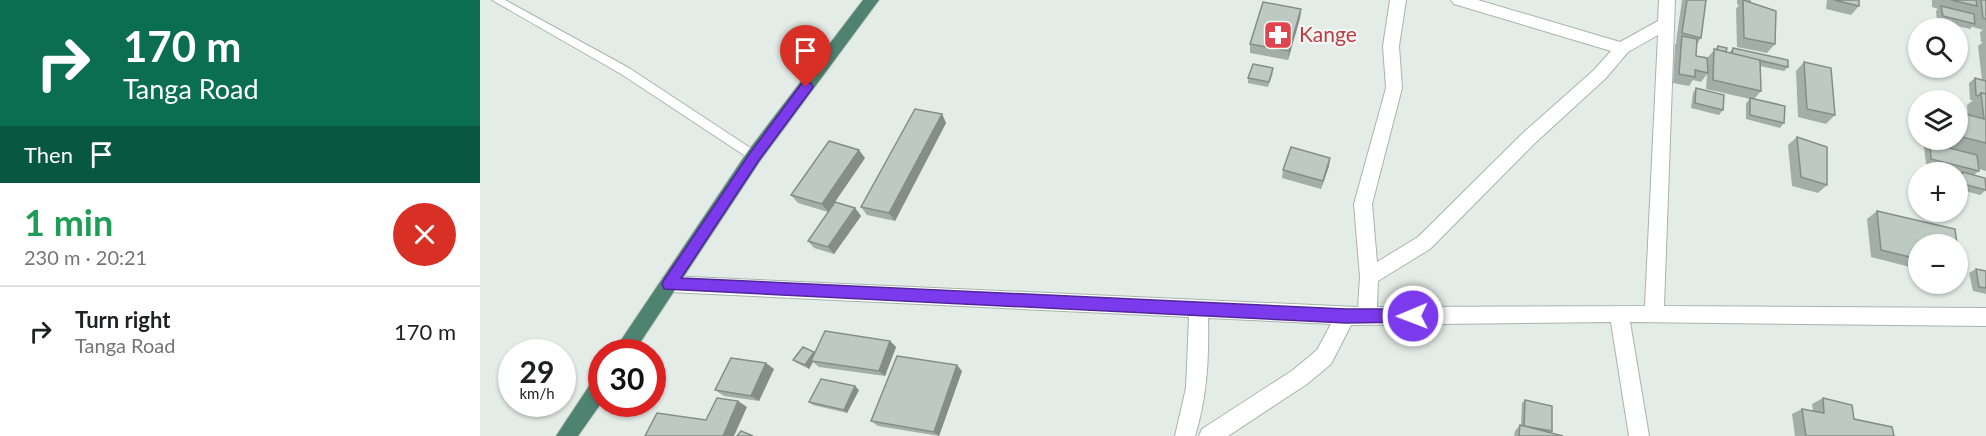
<!DOCTYPE html>
<meta charset="utf-8">
<style>
:root{--surface:#fff;--page:#f2f2f2;--text:#202124;--muted:#757577;--line:#e0e0e0}
body{margin:0;font-family:Lato,sans-serif;background:var(--page);color:var(--text);height:100vh;display:flex;flex-direction:column;font-size:22px;white-space:nowrap}
*{box-sizing:border-box;margin:0}
p{font-size:20px;color:var(--muted)}
.icon{flex:none;width:33px;height:33px;fill:none;stroke:currentColor;stroke-width:2;stroke-linecap:round;stroke-linejoin:round}
.map{position:relative;flex:1;overflow:hidden}
.sheet{display:flex;flex-direction:column;background:var(--surface);width:480px}
.sheet>*{flex:none}
.hud{background:#0b6e4f;color:#fff;overflow:hidden}
.controls{position:absolute;left:1428px;top:18px;display:grid;gap:12px}
.controls a{display:grid;place-items:center;width:60px;height:60px;border-radius:50%;background:var(--surface);box-shadow:0 2px 4px #0004;font-size:30px}
.speed{position:absolute;left:18px;top:339px;display:flex;gap:12px;font-size:30px;font-weight:700;text-align:center}
.speed>*{display:grid;place-content:center;width:78px;height:78px;border-radius:50%;background:var(--surface);box-shadow:0 2px 4px #0004;line-height:1}
.speed small{font-size:15px;font-weight:400}
.speed .limit{border:9px solid #d22;background:#fff;color:#111}
.pin{position:absolute;display:grid;place-items:center;width:51px;height:51px;color:#fff;margin:-62px -26px;border-radius:50% 50% 50% 0;rotate:-45deg;box-shadow:0 0 6px #0007}
.pin .icon{rotate:45deg}
.me{position:absolute;width:66px;margin:-33px;rotate:269deg;stroke-linejoin:round;filter:drop-shadow(0 0 4px #0008)}
.turn{display:flex;align-items:center;gap:21px;height:126px;padding:0 24px;font-size:27px}
.turn .icon{width:78px;height:78px;stroke-width:2.5}
.turn b{display:block;font-size:42px;line-height:51px}
.then{display:flex;align-items:center;height:57px;padding:0 24px;background:#0003;gap:12px;font-size:22px}
.round{display:grid;place-items:center;flex:none;width:63px;height:63px;border-radius:32px;background:var(--page)}
.head{display:flex;align-items:center;justify-content:space-between;height:102px;padding:0 24px}
h1{font-size:36px;font-weight:700;line-height:45px;color:#1e9e55}
ul{padding:0;list-style:none}
li{display:flex;align-items:center;gap:18px;height:90px;padding:0 24px;border-top:2px solid var(--line)}
li div{flex:1}
li b{display:block;font-size:22px}
li em{font-style:normal}
main{display:flex;flex:1;min-height:0}
.map>svg:first-child{display:block}
</style>
<main>
<section class="sheet">
<div class="hud">
<div class="turn"><svg class="icon" aria-label="right" viewBox="0 0 24 24"><path d="M7 20v-9h11M14 6l5 5-5 5"/></svg><div><b>170 m</b>Tanga Road</div></div>
<div class="then">Then<svg class="icon" aria-label="arrive" viewBox="0 0 24 24"><path d="M6 21V4h12l-3 4 3 4H6"/></svg></div>
</div>
<div class="head"><div><h1>1 min</h1><p>230 m · 20:21</p></div><a class="round" style="background:#d93025;color:#fff"><svg class="icon" aria-label="close" viewBox="0 0 24 24"><path d="M6 6l12 12M18 6L6 18"/></svg></a></div>
<ul>
<li><svg class="icon" aria-label="right" viewBox="0 0 24 24"><path d="M7 20v-9h11M14 6l5 5-5 5"/></svg><div><b>Turn right</b><p>Tanga Road</p></div><em>170 m</em></li>
</ul>
</section>
<div class="map">
<svg width="1506" height="436" viewBox="0 0 1506 436">
<rect width="100%" height="100%" fill="#e4ece8"/>
<g fill="none" stroke-linecap="round" stroke-linejoin="round">
<!-- service casing -->
<g stroke="#a7b4ae" stroke-width="2">
<path id="service" d="M12,0H25L149,68L278,153L280,156L278,159H270L141,74Z"/>
</g>
<!-- minor casing -->
<g stroke="#a7b4ae" stroke-width="2">
<path id="minor" d="M910,0H926L919,46L922,88L892,204L897,262L938,237L1043,133L1114,70L1131,51L974,4L971,0H998L1140,42L1178,21L1179,0H1195L1184,306L1506,308V326L1150,322L1169,436H1149L1131,322L871,325L851,364L827,384L748,436H719L722,429L813,370L837,350L851,324L728,318C729,359 727,397 715,436H695L706,388L709,317L189,292L182,290L180,284L182,278L189,276L878,307L880,277L874,204L906,88L903,46ZM1178,35L1165,306L897,307L898,281L950,249L1055,143L1126,78L1148,52Z"/>
</g>
<!-- trunk casing -->
<g stroke="#c2c9c6" stroke-width="2">
<g id="trunk">
<path d="M383,0H399L280,161L154,352H133L268,151Z"/>
<path d="M122,374V402L98,436H76L115,377Z"/>
</g>
</g>
<!-- service -->
<use href="#service" fill="#fff" fill-rule="evenodd"/>
<!-- minor -->
<use href="#minor" fill="#fff" fill-rule="evenodd"/>
<!-- trunk -->
<use href="#trunk" fill="#4e8372" fill-rule="evenodd"/>
</g>
<!-- wall -->
<g fill="#a2aea8">
<path d="M1202,0H1226L1221,38L1217,44L1216,56L1227,58L1238,46L1246,52L1249,53L1253,48L1308,67L1304,71L1280,66L1281,91L1274,99L1304,123L1300,128L1266,119V103L1270,99L1226,89L1227,74L1221,82L1213,80L1209,86L1193,83L1195,45L1197,42H1196Z"/>
<path d="M1257,0H1271V2L1295,44L1287,53L1257,47L1256,9L1259,5L1257,4Z"/>
<path d="M1347,0H1379V6L1371,15L1346,9Z"/>
<path d="M1452,0H1506V171L1499,169V171L1494,175L1506,190L1500,195L1478,189V175L1481,172L1446,164L1444,147L1448,144L1443,142V140H1478V112L1488,115L1487,105L1493,100H1490L1489,83L1495,78L1502,80L1498,46L1503,42H1501L1500,32L1503,30L1493,27V26L1490,29L1457,21L1456,11L1458,9L1452,7Z"/>
<path d="M821,9L820,18L808,60L770,53V44Z"/>
<path d="M1324,62L1355,115L1346,124L1318,117L1316,71Z"/>
<path d="M793,73L788,87L768,83V78Z"/>
<path d="M1216,88L1243,110L1239,115L1211,108L1213,93Z"/>
<path d="M462,114L466,123L415,221L387,215L381,207Z"/>
<path d="M1317,137L1347,185L1338,193L1312,186L1308,145Z"/>
<path d="M385,158L355,202L375,208L381,216L354,254L334,248L328,241L348,212L318,203L311,195Z"/>
<path d="M849,166L841,189L802,178L803,170Z"/>
<path d="M1397,211L1438,244V269L1391,257L1387,219Z"/>
<path d="M1496,269L1506,271V294L1493,291L1489,273Z"/>
<path d="M410,341L416,347L405,376L339,367L333,362L329,369L317,363L313,360L334,352L335,353Z"/>
<path d="M294,369L279,401L244,396L235,390Z"/>
<path d="M482,371L459,436L398,426L391,421Z"/>
<path d="M379,390L367,413L333,405L329,402Z"/>
<path d="M1343,398L1374,419L1414,436H1315L1312,414L1322,409L1333,411L1332,404Z"/>
<path d="M1045,400L1072,431L1070,433L1083,436H1034L1035,431L1040,425L1041,426L1042,403Z"/>
</g>
<!-- shaded-wall -->
<g fill="#848d88">
<path d="M821,9L820,18L808,60L809,51Z"/>
<path d="M462,114L466,123L415,221L409,213Z"/>
<path d="M379,150L385,158L348,212L342,204Z"/>
<path d="M850,158L849,166L841,189L843,181Z"/>
<path d="M375,208L381,216L354,254L348,247Z"/>
<path d="M410,341L416,347L405,376L399,371Z"/>
<path d="M334,352L338,355L331,361L333,362L329,369L325,365Z"/>
<path d="M286,363L294,369L279,401L271,396Z"/>
<path d="M477,365L482,371L459,436L454,432Z"/>
<path d="M375,386L379,390L367,413L364,410Z"/>
<path d="M258,401L267,407L254,436H243Z"/>
</g>
<!-- building -->
<g fill="#bccac3" stroke="#848d88" stroke-width="1.5">
<path d="M1207,0H1226L1221,38L1202,33Z"/>
<path d="M1263,0L1296,11L1295,44L1264,38Z"/>
<path d="M1354,0H1379V6Z"/>
<path d="M1471,0H1496L1497,6Z"/>
<path d="M1501,0H1506V19L1503,18Z"/>
<path d="M783,2L821,9L809,51L770,44Z"/>
<path d="M1461,6L1494,14L1495,24L1463,16Z"/>
<path d="M1202,36L1217,39L1216,56L1227,58L1228,73L1215,70V77L1199,74Z"/>
<path d="M1238,46L1247,48L1246,52L1237,50Z"/>
<path d="M1253,48L1308,60V67L1252,54Z"/>
<path d="M1234,49L1280,60L1281,91L1233,80Z"/>
<path d="M1324,62L1351,68L1355,115L1327,109Z"/>
<path d="M773,64L793,68L789,82L768,78Z"/>
<path d="M1495,78L1506,81V94L1501,93L1498,96L1496,95Z"/>
<path d="M1216,88L1244,95L1243,110L1215,103Z"/>
<path d="M1501,93L1506,94V143L1478,136V112L1504,119Z"/>
<path d="M1270,98L1305,106L1304,123L1270,115Z"/>
<path d="M435,109L462,114L409,213L381,207Z"/>
<path d="M1317,137L1347,147V185L1321,177Z"/>
<path d="M349,141L379,150L342,204L311,195Z"/>
<path d="M1450,143L1497,155L1499,171L1451,159Z"/>
<path d="M811,147L850,158L843,181L803,170Z"/>
<path d="M1482,172L1505,178L1506,190L1483,184Z"/>
<path d="M355,202L375,208L348,247L328,241Z"/>
<path d="M1397,211L1475,229L1477,244H1438V259L1401,250Z"/>
<path d="M1478,247L1481,269L1478,268Z"/>
<path d="M1496,269L1506,271V288L1499,287Z"/>
<path d="M345,331L410,341L399,371L331,361Z"/>
<path d="M323,347L334,352L325,365L313,360Z"/>
<path d="M417,356L477,365L454,432L391,421Z"/>
<path d="M251,358L286,363L271,396L235,390Z"/>
<path d="M341,379L375,386L364,410L329,402Z"/>
<path d="M237,398L258,401L243,436H165L177,413L226,420Z"/>
<path d="M1343,398L1372,405L1374,419L1412,427L1414,436H1326L1322,409L1344,413Z"/>
<path d="M1045,400L1072,406V431L1044,426Z"/>
<path d="M1040,425L1083,436H1039Z"/>
<path d="M261,431L273,436H257Z"/>
</g>
<!-- route -->
<path fill="#7c3aed" stroke="#51269a" stroke-width="1.5" d="M326,82L331,83L333,87L331,90L279,160L201,278L866,309H933L938,311L940,316L938,320L933,322L866,323L184,289L182,284L184,280L270,153L322,83Z"/>
<!-- icons -->
<defs>
<g id="pharmacy-square" transform="scale(1.5)"><rect x="-9" y="-9" width="18" height="18" rx="4" fill="#e0444e" stroke="#f4f9f6"/><path d="M-2-6h4v4h4v4h-4v4h-4v-4h-4v-4h4Z" fill="#fff"/></g>
</defs>
<g fill-rule="evenodd">
<use href="#pharmacy-square" x="798" y="35"/>
</g>
<g text-anchor="middle" stroke-width="4.5" stroke-linejoin="round" paint-order="stroke">
<!-- health labels -->
<g font-size="21" fill="#be3a42" stroke="#f4f9f6" text-anchor="start">
<text x="819" y="42">Kange</text>
</g>
</g>
</svg>
<div class="controls">
<a><svg class="icon" aria-label="search" viewBox="0 0 24 24"><circle cx="10" cy="10" r="6"/><path d="M15 15l6 6"/></svg></a>
<a><svg class="icon" aria-label="layers" viewBox="0 0 24 24"><path d="M12 4l9 5-9 5-9-5zM3 14l9 5 9-5"/></svg></a>
<a>+</a>
<a>−</a>
</div>
<div class="speed"><div>29<small>km/h</small></div><div class="limit">30</div></div>
<div class="pin" style="left:326px;top:87px;background:#d93025"><svg class="icon" aria-label="arrive" viewBox="0 0 24 24"><path d="M6 21V4h12l-3 4 3 4H6"/></svg></div>
<svg class="me" style="left:933px;top:316px" viewBox="-20 -20 40 40"><circle r="17" fill="#7c3aed" stroke="#fff" stroke-width="3"/><path d="M0-11L8 9 0 5-8 9z" fill="#fff"/></svg>
</div>
</main>
